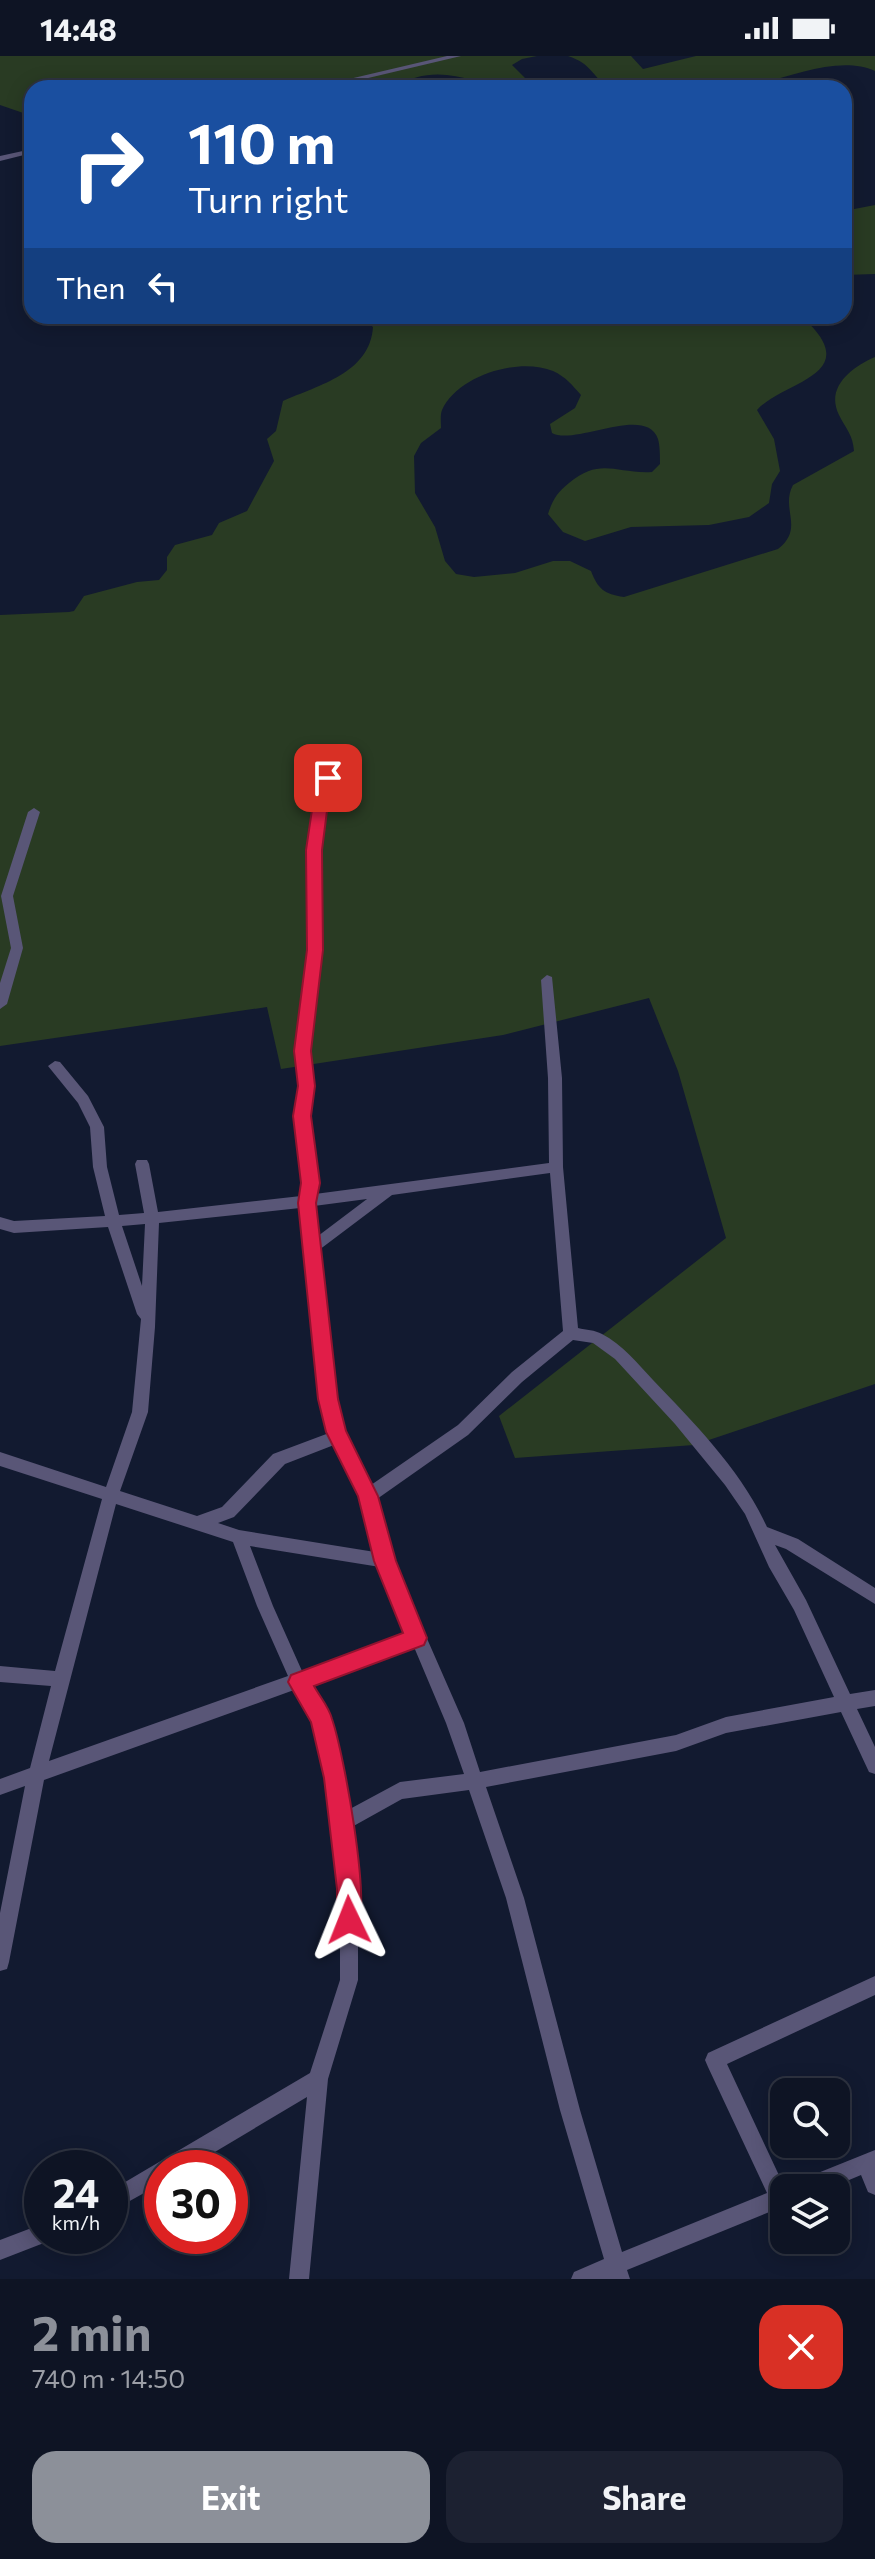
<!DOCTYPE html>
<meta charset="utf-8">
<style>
:root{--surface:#0e1424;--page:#1c2131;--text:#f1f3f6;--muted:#9b9ea6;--line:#2e3341;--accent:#8c9099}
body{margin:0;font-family:Commissioner,sans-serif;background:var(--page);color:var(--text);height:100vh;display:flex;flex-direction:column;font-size:30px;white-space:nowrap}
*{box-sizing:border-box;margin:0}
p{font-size:26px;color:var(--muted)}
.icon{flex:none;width:44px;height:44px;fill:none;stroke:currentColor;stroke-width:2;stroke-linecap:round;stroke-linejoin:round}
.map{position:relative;height:2223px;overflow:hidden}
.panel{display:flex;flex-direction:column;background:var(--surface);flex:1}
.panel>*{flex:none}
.hud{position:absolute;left:24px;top:24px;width:828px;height:244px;border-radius:24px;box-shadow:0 4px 20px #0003,0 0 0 2px var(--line);background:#1a4fa0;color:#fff;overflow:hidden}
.fabs{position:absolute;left:770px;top:2022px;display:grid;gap:16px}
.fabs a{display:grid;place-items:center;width:80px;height:80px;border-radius:16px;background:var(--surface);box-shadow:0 4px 20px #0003,0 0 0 2px var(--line);font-size:40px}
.speed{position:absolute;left:24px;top:2094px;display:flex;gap:16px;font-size:40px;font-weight:700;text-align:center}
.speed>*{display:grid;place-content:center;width:104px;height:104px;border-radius:50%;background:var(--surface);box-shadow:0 4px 20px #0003,0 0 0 2px var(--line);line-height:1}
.speed small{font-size:20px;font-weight:400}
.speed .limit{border:12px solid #d22;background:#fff;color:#111}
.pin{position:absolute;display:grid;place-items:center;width:68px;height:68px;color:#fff;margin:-34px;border-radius:16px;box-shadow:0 4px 12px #0006}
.me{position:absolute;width:88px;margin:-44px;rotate:358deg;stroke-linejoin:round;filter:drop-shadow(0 0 6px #0008)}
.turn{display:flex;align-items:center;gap:28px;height:168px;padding:0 32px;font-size:36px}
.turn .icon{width:104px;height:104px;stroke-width:2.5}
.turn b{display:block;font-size:56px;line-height:68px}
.then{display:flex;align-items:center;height:76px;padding:0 32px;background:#0003;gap:16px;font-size:30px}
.round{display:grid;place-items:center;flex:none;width:84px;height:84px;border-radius:24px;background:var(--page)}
.head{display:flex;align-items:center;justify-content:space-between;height:136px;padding:0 32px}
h1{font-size:48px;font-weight:700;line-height:60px;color:var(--accent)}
.action{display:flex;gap:16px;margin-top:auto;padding:16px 32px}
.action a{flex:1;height:92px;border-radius:24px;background:var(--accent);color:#fff;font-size:32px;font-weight:700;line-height:92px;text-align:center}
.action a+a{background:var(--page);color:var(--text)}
.status{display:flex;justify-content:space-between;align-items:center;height:56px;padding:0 40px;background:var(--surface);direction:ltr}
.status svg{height:22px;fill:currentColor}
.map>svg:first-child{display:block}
</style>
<div class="status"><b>14:48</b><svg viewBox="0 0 49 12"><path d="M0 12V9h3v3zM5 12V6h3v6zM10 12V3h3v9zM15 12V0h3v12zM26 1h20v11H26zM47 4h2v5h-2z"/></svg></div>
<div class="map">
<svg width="875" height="2223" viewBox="0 0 875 2223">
<rect width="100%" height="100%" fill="#121a30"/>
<!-- green -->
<g fill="#293b23">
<path d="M0,0H537L522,3L512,9L530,27L528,30C477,36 446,0 392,32H32V60L0,49Z"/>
<path d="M568,0H631L643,13L696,0H875V15C842,0 798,18 765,26L755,32H609C591,19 592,8 568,0Z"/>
<path d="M875,149V218L844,219V155Z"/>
<path d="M359,260H801C868,319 784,324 757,354L774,383L780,415L772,428L769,447L749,461L709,469L631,471L585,485L563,476L548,458C553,443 557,437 569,427C601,401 615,418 652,416L660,408C660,400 660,390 658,383C646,348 575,390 552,377L550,368L575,352L581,339C572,329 566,321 553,315C519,301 458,319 442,354C440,359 441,367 441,372L421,387L414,400L415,437L435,471L445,505L456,518L474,521L515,517L553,505H570L591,515C598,533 604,538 624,541L778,493C805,472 780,453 793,429L854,395C853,379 846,373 839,359C825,331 852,311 875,301V1328L694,1389L515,1402L499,1360L726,1182L678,1015L649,942L503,979L281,1013L267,951L0,990V559L69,556L74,555L84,540L137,526L159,524L167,514V501L175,489L212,479L219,467L247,455L274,405L267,383L276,375L283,345C319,329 370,317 373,271Z"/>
</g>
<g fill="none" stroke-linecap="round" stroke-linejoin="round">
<!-- minor -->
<g fill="#595677" fill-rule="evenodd">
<path d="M447,0H461L326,32H311Z"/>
<path d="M32,93V97L0,105V100Z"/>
<path d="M334,712L340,716L332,730L323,773L321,891L311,973L313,1031L309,1062L315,1115V1138L549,1107L548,1022L541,924L547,919L552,921L562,1022L563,1111L578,1272C586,1274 595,1274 602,1278C622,1288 638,1308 653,1324C695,1368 741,1414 767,1471L798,1483L875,1532V1548L786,1493L775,1489L806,1544L850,1638L875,1634V1650L857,1653L875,1691V1718L869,1716L841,1656L726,1677L676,1695L486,1731L524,1842L580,2054L622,2196L767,2137L708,2011L705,2004L708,1997L875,1920V1939L727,2008L784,2130L789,2132H784V2150L627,2214L630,2223H571L574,2216L604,2203L560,2054L506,1842L469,1734L402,1743L350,1772L358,1833V1924L328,2023L309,2223H289L307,2041L188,2112H162V2127L110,2156V2135L310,2017L340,1924V1833L330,1768L326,1722L313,1665L294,1634L44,1724L9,1906L7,1913L0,1915V1857L25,1730L0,1739V1723L30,1712L51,1630L0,1626V1610L55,1615L102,1443L0,1410V1396L106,1431L132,1356L141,1263L137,1258L108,1171L14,1177L0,1173V1161L14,1165L105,1160L93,1111L90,1071L78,1047L48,1010L55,1005L60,1006L88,1040L104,1071L107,1111L119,1159L144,1157L135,1108L137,1104H147L149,1108L158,1156L301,1140V1115L295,1062L299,1031L298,973L309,891V799L314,750L320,730L330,713ZM550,1117L563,1275L512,1316L458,1369L371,1429L343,1375L336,1343L319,1194L392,1139ZM367,1143L318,1180L314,1150ZM300,1152L320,1343L329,1377L273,1398L222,1451L197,1460L120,1435L148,1356L155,1271L159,1167ZM145,1168L142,1230L122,1170ZM573,1284L593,1287L615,1303L675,1368L725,1429L745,1458L769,1511L794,1554L834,1641L726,1661L676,1679L480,1716L464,1667L393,1505L377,1443L468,1379L522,1326ZM334,1389L360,1441L375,1496L239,1474L218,1467L234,1461L285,1408ZM116,1448L233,1486L257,1550L288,1620L49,1705ZM250,1490L380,1511L408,1577L302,1615L273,1550ZM414,1591L446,1667L464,1718L400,1726L348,1754L344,1722L330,1662L310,1628Z"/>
<path d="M34,752L40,756L13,840L23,892L7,948L0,953V927L11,892L1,840L28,756Z"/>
<path d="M875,2094V2139L868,2136L861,2119L830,2132H795L798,2125Z"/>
<path d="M42,2168V2180H51L49,2185L0,2204V2184Z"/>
</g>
</g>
<!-- route -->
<path fill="#e11d48" stroke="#92132f" stroke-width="2" d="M328,717L335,722L328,747L322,794L323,894L311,995L315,1030L311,1060L320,1127L316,1147L338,1343L346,1375L378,1440L396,1505L427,1582L424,1589L314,1630C320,1641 329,1651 332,1663C344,1698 370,1842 358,1872L349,1875L341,1872L337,1864V1833L324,1722L311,1666L288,1626L291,1619L403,1577L374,1505L358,1440L326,1376L318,1343L298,1147L301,1127L293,1060L298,1030L294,995L307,894L306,794L313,747L320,722Z"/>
</svg>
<div class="fabs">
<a><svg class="icon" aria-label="search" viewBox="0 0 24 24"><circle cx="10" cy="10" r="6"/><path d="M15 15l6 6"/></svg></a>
<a><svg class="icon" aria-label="layers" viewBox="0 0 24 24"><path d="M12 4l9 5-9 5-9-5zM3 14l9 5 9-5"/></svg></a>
</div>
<div class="speed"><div>24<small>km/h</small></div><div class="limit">30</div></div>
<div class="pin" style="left:328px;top:722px;background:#d93025"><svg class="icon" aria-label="arrive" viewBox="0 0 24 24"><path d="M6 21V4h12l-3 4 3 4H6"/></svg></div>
<svg class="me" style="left:349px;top:1864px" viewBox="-20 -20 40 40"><path d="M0-17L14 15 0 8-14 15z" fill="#e11d48" stroke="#fff" stroke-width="4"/></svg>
<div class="hud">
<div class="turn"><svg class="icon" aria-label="right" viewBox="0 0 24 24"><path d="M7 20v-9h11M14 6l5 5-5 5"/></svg><div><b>110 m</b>Turn right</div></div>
<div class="then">Then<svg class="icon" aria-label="left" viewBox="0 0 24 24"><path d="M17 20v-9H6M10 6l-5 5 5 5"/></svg></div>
</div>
</div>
<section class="panel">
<div class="head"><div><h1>2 min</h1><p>740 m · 14:50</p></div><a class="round" style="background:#d93025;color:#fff"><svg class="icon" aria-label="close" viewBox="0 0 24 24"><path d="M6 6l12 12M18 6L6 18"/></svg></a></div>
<div class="action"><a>Exit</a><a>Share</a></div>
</section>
